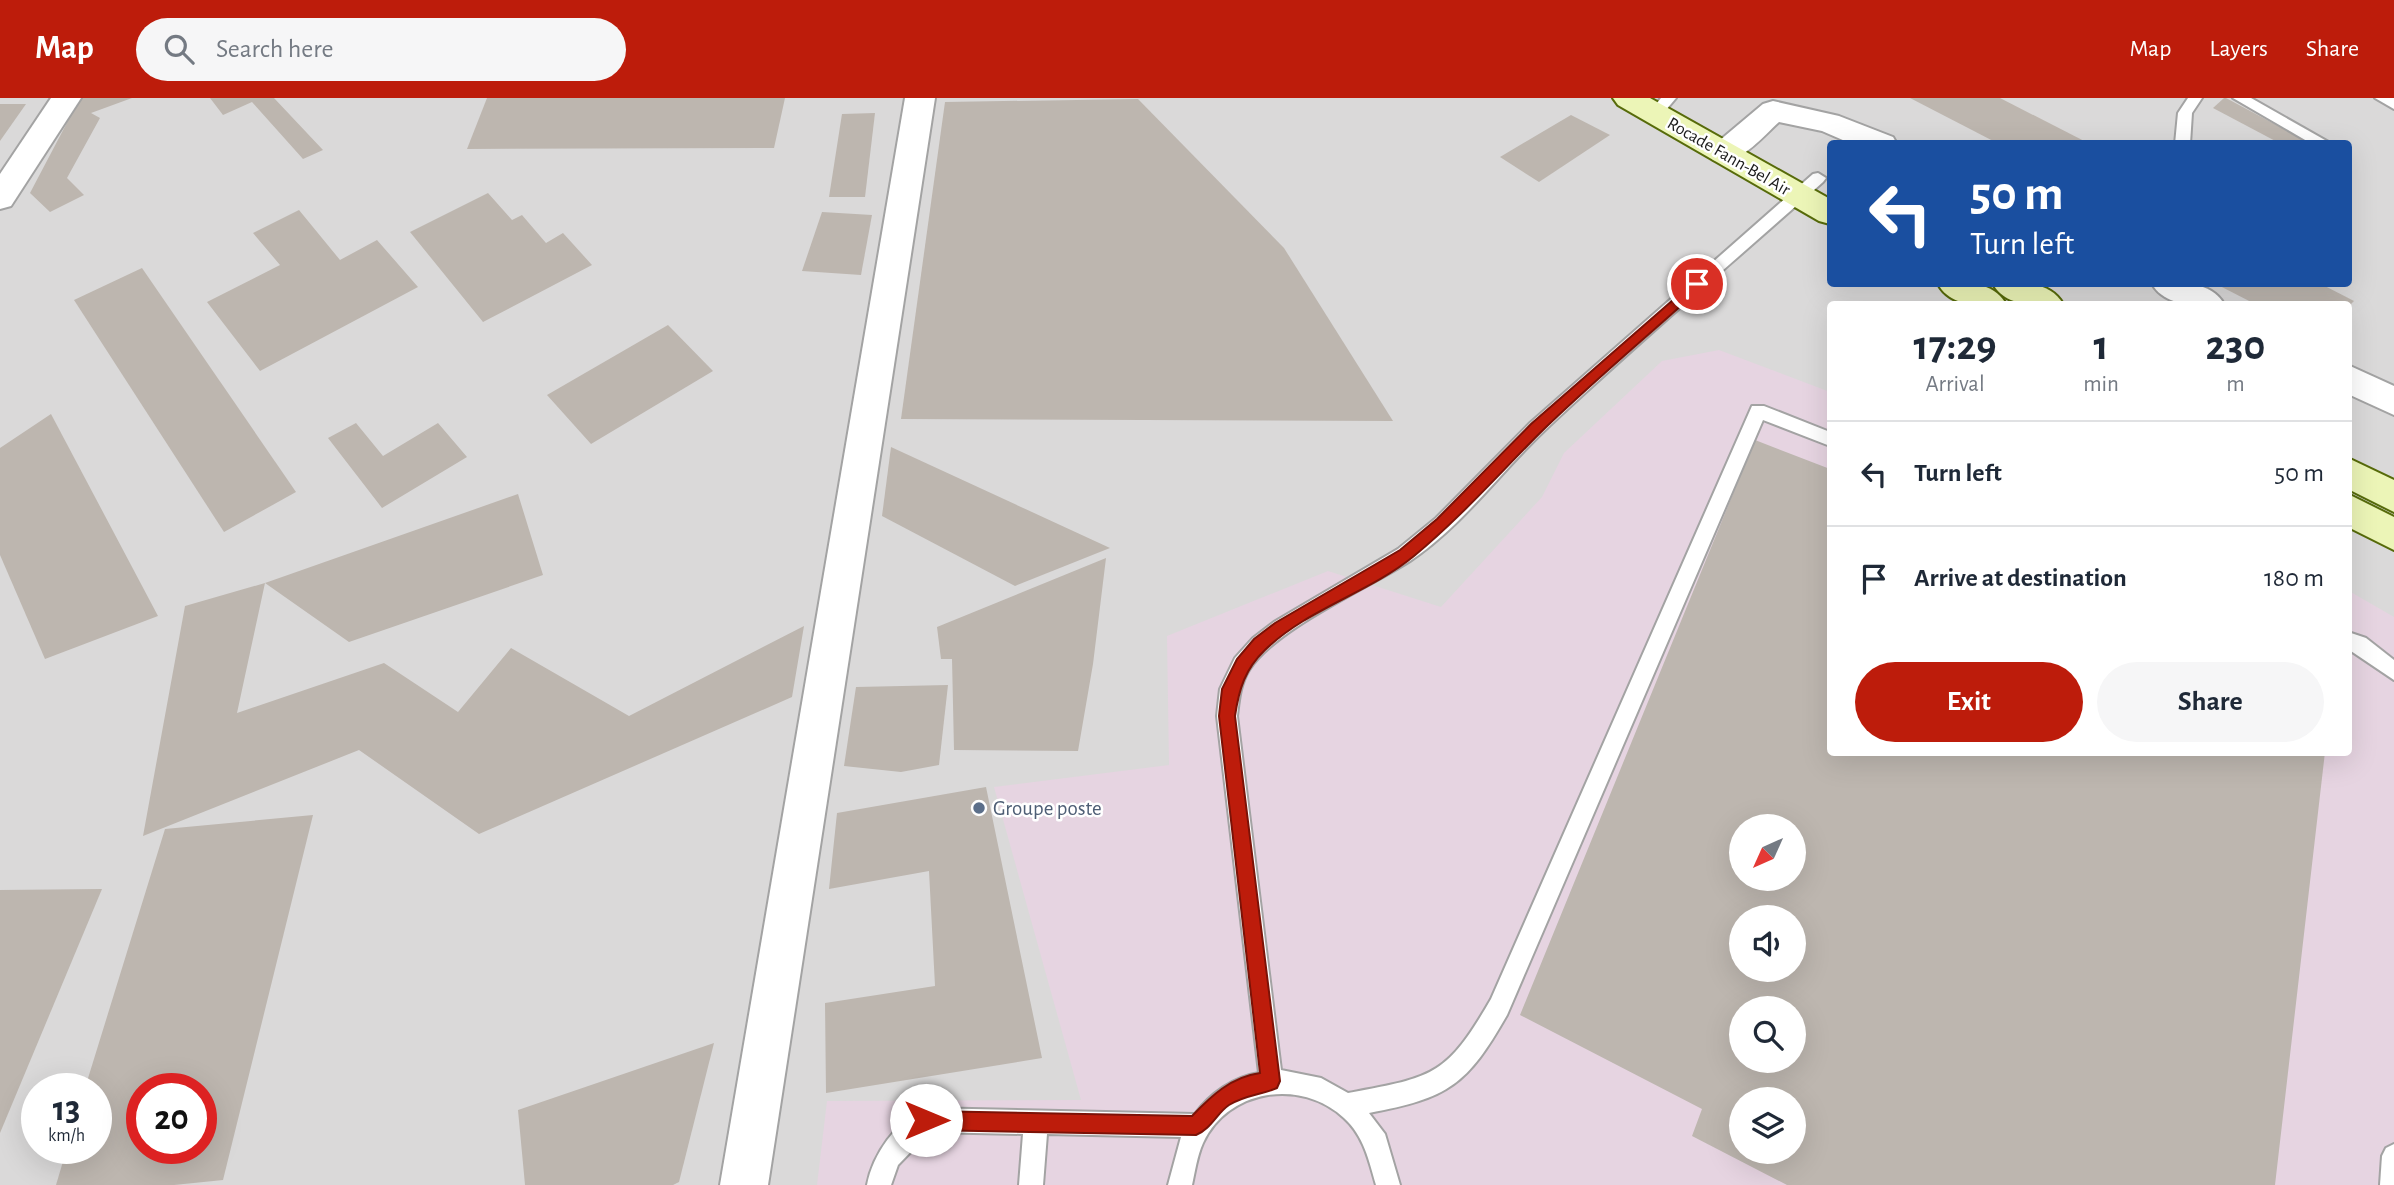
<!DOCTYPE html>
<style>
:root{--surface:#fff;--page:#f6f6f7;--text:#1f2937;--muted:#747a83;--line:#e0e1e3;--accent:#bd1c0b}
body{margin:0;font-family:"Alegreya Sans",sans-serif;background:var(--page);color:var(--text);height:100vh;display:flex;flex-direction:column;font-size:26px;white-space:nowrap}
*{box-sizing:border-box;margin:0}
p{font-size:23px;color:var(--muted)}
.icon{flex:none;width:38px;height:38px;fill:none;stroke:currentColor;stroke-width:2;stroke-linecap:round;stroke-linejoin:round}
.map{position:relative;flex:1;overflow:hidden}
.panel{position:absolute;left:1827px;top:203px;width:525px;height:455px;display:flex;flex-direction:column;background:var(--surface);border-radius:7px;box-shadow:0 7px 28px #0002}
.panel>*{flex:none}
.hud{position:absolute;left:1827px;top:42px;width:525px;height:147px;border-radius:7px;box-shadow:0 7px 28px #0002;background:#1a4fa0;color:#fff;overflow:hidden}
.needle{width:46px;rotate:225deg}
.controls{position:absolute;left:1729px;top:716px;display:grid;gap:14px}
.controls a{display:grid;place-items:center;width:77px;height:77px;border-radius:50%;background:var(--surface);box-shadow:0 7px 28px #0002;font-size:35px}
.speed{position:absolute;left:21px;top:975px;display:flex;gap:14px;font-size:35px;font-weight:700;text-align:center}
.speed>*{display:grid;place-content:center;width:91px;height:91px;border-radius:50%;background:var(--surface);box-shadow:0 7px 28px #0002;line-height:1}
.speed small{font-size:18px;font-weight:400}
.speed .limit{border:10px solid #d22;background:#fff;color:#111}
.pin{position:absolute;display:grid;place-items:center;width:60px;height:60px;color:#fff;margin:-30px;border:4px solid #fff;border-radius:50%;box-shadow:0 2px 7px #0007}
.me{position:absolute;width:77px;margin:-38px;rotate:90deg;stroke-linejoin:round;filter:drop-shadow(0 0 5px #0008)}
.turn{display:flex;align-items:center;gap:24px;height:147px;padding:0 28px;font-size:32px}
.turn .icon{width:91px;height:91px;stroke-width:2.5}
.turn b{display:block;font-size:49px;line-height:60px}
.eta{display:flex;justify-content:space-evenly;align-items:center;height:119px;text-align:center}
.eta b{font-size:42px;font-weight:700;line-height:49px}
.action{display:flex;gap:14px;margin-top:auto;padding:14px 28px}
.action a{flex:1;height:80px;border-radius:42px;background:var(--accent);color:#fff;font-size:28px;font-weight:700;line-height:80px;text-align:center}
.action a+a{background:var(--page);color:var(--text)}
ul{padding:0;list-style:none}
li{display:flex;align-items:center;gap:21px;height:105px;padding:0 28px;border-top:2px solid var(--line)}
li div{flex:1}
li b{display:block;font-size:26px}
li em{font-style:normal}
header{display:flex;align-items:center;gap:42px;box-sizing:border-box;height:98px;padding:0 35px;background:var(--accent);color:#fff}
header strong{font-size:33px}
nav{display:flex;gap:38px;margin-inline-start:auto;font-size:24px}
.search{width:490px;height:63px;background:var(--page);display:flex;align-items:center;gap:18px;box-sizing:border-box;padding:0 24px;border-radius:38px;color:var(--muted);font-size:26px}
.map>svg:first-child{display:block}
</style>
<header>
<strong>Map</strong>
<div class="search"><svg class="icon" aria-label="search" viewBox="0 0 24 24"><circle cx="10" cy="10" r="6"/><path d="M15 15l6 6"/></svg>Search here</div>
<nav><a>Map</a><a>Layers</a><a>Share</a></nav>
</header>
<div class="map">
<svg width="2394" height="1087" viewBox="0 0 2394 1087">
<rect width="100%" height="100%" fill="#edeae2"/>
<!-- residential -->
<path fill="#dad9d9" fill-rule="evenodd" d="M0,0H2394V1087H0ZM1830,46H2348V186H1830ZM1830,206H2348V654H1830ZM1741,728H1794V780H1741ZM1741,819H1794V872H1741ZM1741,910H1794V962H1741ZM37,990H96V1050H37ZM142,990H201V1050H142ZM1741,1001H1794V1054H1741Z"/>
<!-- industrial -->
<path fill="#e6d4e1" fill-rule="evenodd" d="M1719,252L1830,294V654H2348L2349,493L2394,519V1087H817L827,1003L1081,1002L994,689L1169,667L1167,538L1328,473L1441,509L1542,399L1564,355L1662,263ZM1741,728H1794V780H1741ZM1741,819H1794V872H1741ZM1741,910H1794V962H1741ZM1741,1001H1794V1054H1741Z"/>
<!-- building -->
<g fill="#bdb6af" fill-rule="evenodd">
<path d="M80,0H132L91,15L100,20L67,80L84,97L50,114L30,95Z"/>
<path d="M210,0H274L323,52L303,61L252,4L223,17Z"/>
<path d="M487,0H785L774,50L467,51Z"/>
<path d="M1910,0H2000L2090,46H1999Z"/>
<path d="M2224,0H2226L2312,46H2281L2213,10Z"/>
<path d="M1138,1L1284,150L1393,323L901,321L945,4Z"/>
<path d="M0,6H26L0,43Z"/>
<path d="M875,15L865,99H829L842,16Z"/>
<path d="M1571,17L1610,37L1539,84L1500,59Z"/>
<path d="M488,95L512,122L522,117L546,145L563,135L592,167L483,224L410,134Z"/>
<path d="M299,112L340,162L377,142L418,189L260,273L207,204L280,167L253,135Z"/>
<path d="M822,114L872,117L861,177L802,173Z"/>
<path d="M142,170L296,394L224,434L74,202Z"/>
<path d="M2216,186H2321L2354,203L2348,209L2255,206Z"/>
<path d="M668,227L713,273L591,346L547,297Z"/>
<path d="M51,316L158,518L45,561L0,457V350Z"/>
<path d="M356,325L383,358L438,325L467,359L382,410L328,340Z"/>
<path d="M1755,342L1830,371V654H2325L2275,1087H1787L1692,1038L1702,1011L1520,917ZM1741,728H1794V780H1741ZM1741,819H1794V872H1741ZM1741,910H1794V962H1741ZM1741,1001H1794V1054H1741Z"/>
<path d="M891,349L1110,450L1015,488L882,418Z"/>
<path d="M518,396L543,477L349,544L265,485L237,615L384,565L458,614L511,550L629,618L804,528L792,599L479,736L359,652L143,738L185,508L265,485Z"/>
<path d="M1106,460L1093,566L1078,653L954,652L952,561H941L937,529Z"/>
<path d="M948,587L939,667L901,674L844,668L856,589Z"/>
<path d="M986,689L1042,960L826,995L825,905L935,888L929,773L829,791L837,715Z"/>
<path d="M313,717L223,1082L174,1087H56L67,1050H96V990H85L165,731ZM142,990H201V1050H142Z"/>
<path d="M102,791L0,1035V792Z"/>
<path d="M714,945L679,1084L673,1087H525L518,1012Z"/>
</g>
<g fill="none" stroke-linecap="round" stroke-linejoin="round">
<!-- service casing -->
<g stroke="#a3a3a3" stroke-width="4">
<g id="service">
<path d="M1661,0H1676L1660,19H1650L1648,16Z"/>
<path d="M2188,0H2202L2192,15L2190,46H2175L2178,15Z"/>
<path d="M2233,0H2251L2332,46H2312Z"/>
<path d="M2375,0H2394V11Z"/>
<path d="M1818,75L1826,80L1823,84C1730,167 1634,248 1543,334C1499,376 1461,429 1410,463C1366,491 1275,531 1249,572C1240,587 1239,602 1237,618L1281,972L1321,980L1348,995C1433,979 1446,979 1491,901L1752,308H1764L1830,334V348L1763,322L1507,917C1467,987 1449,1000 1369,1015L1385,1036L1400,1087H1376C1369,1063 1364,1038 1344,1020C1301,980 1228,991 1203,1045C1197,1058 1195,1074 1192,1087H1168L1181,1039L1047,1036L1043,1087H1019L1023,1036L930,1034L898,1067L891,1087H867C873,1056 896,1023 926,1010L1195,1016C1210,996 1233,979 1259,975L1217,618L1220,591L1235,560L1253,540L1274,524L1398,451L1436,420L1530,325L1813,76Z"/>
<path d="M2348,534L2366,540L2394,562V582L2348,551Z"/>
<path d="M2394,1046V1087H2380L2382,1058L2386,1050Z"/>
</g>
</g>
<!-- minor casing -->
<g stroke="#a3a3a3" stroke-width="4">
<g id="minor">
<path d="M51,0H81L11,108L0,111V76Z"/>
<path d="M905,0H935L768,1087H720Z"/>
<path d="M1773,3L1839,18L1893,39L1897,46H1852L1822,33L1779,24C1761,40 1739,69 1713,62L1709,55L1713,48L1763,6Z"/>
<path d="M2152,186C2176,184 2211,182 2224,206C2200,208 2166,210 2152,186Z"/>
<path d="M2348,267L2394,288V317L2348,296Z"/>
</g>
</g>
<!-- secondary casing -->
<g stroke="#576b0a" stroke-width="4">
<g id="secondary">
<path d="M1613,0H1650L1830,101V126L1819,123L1618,7Z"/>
<path d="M1938,186C1962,184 1993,182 2006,206C1982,208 1951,210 1938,186Z"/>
<path d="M1993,186C2017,184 2050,182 2063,206C2039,208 2006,210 1993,186Z"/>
<path d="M2348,360L2394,382V414L2348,391Z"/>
<path d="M2348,396L2394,419V452L2348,429Z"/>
</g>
</g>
<!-- service -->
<use href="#service" fill="#fff" fill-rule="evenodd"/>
<!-- minor -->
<use href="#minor" fill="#fff" fill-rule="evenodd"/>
<!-- secondary -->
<use href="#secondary" fill="#ecf5b7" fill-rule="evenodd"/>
</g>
<!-- route -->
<path fill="#bd1c0b" stroke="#7b1207" stroke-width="2" d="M1697,181L1704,186L1702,189C1648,238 1591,285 1539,336C1498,377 1459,421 1414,458C1369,495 1307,511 1265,552C1245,571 1239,591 1235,618L1280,983L1277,990C1261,997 1245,997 1229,1007C1217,1015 1211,1031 1196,1037L926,1032L919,1029L916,1022L919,1015L926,1013L1192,1018C1211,998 1231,979 1260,975L1219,618L1222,591L1237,561L1254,541L1275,525L1400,452L1437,421L1531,326Z"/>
<!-- markers -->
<circle fill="#5c6f8a" stroke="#fff" stroke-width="2.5" cx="979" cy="710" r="7"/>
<g text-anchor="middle" stroke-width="5" stroke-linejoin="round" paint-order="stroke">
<!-- far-street labels -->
<g font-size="18" fill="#1c1c1c" stroke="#fff">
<text transform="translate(1729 58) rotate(30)" y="6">Rocade Fann-Bel Air</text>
</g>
<!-- service labels -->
<g font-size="21" fill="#4e5e75" stroke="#fff" text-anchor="start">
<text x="993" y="717">Groupe poste</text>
</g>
</g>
</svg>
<div class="controls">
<a><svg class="needle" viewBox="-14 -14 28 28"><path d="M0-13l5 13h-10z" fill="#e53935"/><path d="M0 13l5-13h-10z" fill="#747a83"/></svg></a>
<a><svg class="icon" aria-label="sound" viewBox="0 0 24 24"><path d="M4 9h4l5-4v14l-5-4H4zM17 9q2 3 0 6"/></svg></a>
<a><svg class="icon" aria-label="search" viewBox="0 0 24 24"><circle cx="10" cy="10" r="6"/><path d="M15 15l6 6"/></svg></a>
<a><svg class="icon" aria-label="layers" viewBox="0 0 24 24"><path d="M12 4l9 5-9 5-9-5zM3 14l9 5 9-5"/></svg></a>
</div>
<div class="speed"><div>13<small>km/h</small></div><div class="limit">20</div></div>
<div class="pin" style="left:1697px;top:186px;background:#d93025"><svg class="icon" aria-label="arrive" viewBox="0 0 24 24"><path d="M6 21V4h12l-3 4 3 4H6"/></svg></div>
<svg class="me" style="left:926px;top:1022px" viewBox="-20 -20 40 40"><circle r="19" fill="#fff"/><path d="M0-13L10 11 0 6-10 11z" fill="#bd1c0b"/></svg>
<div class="hud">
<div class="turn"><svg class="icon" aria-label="left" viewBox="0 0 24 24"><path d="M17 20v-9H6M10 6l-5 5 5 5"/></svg><div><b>50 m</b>Turn left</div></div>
</div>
<section class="panel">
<div class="eta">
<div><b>17:29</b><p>Arrival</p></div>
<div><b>1</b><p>min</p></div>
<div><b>230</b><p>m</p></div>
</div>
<ul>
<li><svg class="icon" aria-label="left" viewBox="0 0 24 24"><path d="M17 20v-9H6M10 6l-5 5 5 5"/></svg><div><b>Turn left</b></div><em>50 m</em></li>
<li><svg class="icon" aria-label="arrive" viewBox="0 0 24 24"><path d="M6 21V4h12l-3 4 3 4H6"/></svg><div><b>Arrive at destination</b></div><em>180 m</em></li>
</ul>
<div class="action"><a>Exit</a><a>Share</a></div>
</section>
</div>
